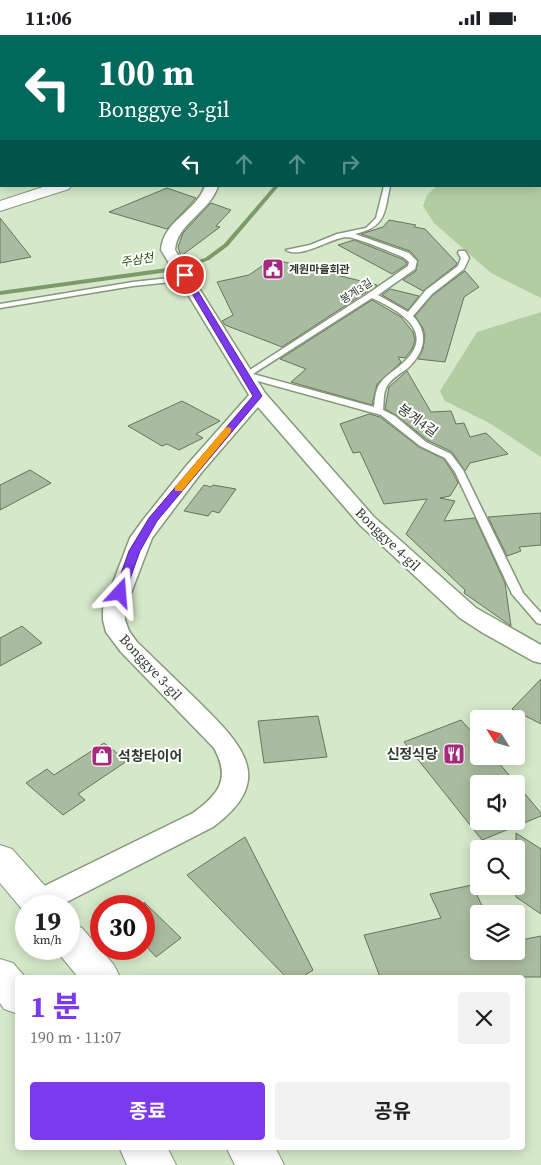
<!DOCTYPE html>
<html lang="ko">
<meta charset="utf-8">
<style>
:root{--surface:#fff;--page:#f2f2f2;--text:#202124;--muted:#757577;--accent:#7c3aed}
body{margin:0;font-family:"Source Serif 4","Noto Sans KR",serif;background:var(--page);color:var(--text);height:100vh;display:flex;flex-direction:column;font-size:19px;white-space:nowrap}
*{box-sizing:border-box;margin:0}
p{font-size:16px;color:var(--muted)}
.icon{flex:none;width:28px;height:28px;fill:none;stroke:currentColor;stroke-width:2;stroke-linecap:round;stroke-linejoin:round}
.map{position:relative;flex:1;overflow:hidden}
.details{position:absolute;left:15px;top:940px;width:510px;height:175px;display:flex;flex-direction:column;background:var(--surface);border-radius:5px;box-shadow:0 2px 12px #0003}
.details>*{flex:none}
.hud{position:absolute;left:0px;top:0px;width:541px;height:152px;box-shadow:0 2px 12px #0003;background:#00695c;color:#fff;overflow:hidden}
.needle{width:32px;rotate:307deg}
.tools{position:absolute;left:470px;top:675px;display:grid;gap:10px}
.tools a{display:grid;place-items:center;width:55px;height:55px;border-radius:5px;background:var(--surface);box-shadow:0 2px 12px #0003;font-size:25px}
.speed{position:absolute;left:15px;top:860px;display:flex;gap:10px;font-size:25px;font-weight:700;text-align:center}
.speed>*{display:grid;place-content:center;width:65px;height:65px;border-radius:50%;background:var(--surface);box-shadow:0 2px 12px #0003;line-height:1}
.speed small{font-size:12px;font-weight:400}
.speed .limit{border:8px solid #d22;background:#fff;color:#111}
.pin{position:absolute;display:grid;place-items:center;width:42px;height:42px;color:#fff;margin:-21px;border:2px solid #fff;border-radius:50%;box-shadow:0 1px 5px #0007}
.me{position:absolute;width:55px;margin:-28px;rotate:19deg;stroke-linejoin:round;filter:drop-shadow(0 0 4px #0008)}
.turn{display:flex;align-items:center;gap:18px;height:105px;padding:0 15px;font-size:22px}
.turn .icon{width:65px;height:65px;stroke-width:2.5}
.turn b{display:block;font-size:35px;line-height:42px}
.lanes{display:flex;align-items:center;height:48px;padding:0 15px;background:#0003;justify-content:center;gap:25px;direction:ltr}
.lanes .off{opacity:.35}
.round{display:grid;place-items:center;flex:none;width:52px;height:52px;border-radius:5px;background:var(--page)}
.overview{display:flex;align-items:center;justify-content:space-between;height:85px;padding:0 15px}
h1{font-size:30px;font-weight:700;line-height:38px;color:var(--accent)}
.cta{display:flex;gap:10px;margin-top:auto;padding:10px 15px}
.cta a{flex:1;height:58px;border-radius:5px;background:var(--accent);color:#fff;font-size:20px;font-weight:700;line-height:58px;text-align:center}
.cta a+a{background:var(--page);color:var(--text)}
.status{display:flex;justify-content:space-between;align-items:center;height:35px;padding:0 25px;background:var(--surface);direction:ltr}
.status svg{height:14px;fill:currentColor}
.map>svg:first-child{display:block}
</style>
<div class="status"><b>11:06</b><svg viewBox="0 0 49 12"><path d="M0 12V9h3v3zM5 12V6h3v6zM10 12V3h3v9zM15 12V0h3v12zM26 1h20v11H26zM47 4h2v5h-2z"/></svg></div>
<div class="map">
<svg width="541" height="1130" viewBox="0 0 541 1130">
<rect width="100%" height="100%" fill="#d5e8c9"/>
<!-- green -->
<g fill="#b3cda3">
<path d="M540,54H541V263L491,238L434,188L423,171L427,160L437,151H540Z"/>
<path d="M541,277V422L491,389L445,366L440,356L477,297Z"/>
</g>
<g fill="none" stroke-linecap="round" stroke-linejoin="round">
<!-- stream -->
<path fill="#7c9b68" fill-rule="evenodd" d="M274,151H279L228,211L209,225L183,235L0,260V256L182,231L205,223L224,209Z"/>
</g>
<!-- building -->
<g fill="#aabc9f" stroke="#65765b" fill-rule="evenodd">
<path d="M167,153L196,163L167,194L109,177Z"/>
<path d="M211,168L231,175L216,191L220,192L181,221L178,212L183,198Z"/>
<path d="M0,183L31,222L0,228Z"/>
<path d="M389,185L416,190L414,192L425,194L457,228L456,230L423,256L403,245L416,236L418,225L410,216L361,199L383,192Z"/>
<path d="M354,205L402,224L407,228L406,230L392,239L338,210Z"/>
<path d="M272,224L377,250L282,312L225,290L222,286L233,280L217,247L249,240Z"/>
<path d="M465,236L479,252L464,262L445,327L418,324L423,314L425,301L423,293L415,281L433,260Z"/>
<path d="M390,254L419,261L408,275L382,260Z"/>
<path d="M372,265L401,282L413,297L415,305L412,314L405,323L398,322L401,327L377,349L372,370L291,347L306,334L280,324Z"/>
<path d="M407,336L431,377L451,376L456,389L464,388L470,402L486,398L508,419L470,428L465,436L452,417L427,405L396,380L385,374L389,352Z"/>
<path d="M182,366L220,386L196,399L203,403L179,415L167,409L162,411L128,391Z"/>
<path d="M369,379L380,382L419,412L444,424L453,438L458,448L450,461L440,463L455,466L444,486L475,483L505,548L511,591L464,558L465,555L406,499L427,464L384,469L360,417L353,418L340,389Z"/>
<path d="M30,435L51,448L0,475V450Z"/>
<path d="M204,450L211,452L213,450L236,454L219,478L212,476L208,481L184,476Z"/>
<path d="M541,478V510L519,512L521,516L507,521L488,482Z"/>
<path d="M22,591L42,608L0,631V603Z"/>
<path d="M541,644V689L512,674Z"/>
<path d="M318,681L327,722L264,728L258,686Z"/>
<path d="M461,685L479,705V721H493L541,778V781L482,805L404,707ZM479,749H516V786H479Z"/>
<path d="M104,708L127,726L78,759L85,765L63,780L26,748L47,734L54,740Z"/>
<path d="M516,798L541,814V879L516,862Z"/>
<path d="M245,802L313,935L302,942H286L187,840Z"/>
<path d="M472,850L486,879H479V916H516V906L541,901V942H380L364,900L441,883L430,859Z"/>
<path d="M144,867L181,903L156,922L144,909Z"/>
</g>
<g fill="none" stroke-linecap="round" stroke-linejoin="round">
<!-- service casing -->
<g stroke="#86987b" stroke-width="3">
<g id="service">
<path d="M0,24L1,25V27L0,28Z"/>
<rect x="0" y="53" width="1" height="4"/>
<path d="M384,151H390C384,179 386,192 355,199L409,218L417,226L415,234L378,260L408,277L426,255L458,231L461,223L458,218L459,216H465L469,223L464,234L432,259L413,281C429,298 425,317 408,333C401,338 392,343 387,351C383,358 384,367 383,375L395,381L426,407L451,419L463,435L523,558L541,578V589L537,588L512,559L455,437L445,423L420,411L381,380L243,342L242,340L369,258L408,231L409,227L403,222C393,218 354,201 345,202C330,204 300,224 286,215L310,210L337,199L366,193L376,183ZM372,263C398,275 436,296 405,326C396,335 385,340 379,350C375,357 375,365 374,372L253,339Z"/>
<path d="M187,241L191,243L190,245L133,251L0,273V269L133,247Z"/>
</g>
</g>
<!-- minor casing -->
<g stroke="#86987b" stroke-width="3">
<g id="minor">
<path d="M459,0H473L474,1H460Z"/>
<rect x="0" y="73" width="1" height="6"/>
<path d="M205,151H218C210,177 177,188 175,215L265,358L374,482L476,573L541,610V628L533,626L483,598L460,583L360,490L258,372L201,438L152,503L125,574V585L129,596L137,607C157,626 177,646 198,666C241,709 278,744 213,792L59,871H26V874L23,868L28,859L193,778C219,759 231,744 214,713L121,617L106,597L103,585V574L130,503L143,485L187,430L249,360L161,215C163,186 196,177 205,151Z"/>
</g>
</g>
<!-- tertiary casing -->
<g stroke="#86987b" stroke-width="2">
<g id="tertiary">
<path d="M46,151H71L69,154L0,176V166Z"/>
<path d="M0,810L12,814L54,861L59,871H26V879L0,848Z"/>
<path d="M69,888L82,893L114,930L120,942H78L55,914H69Z"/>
<path d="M0,924L13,928L25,942H18V979L4,974L0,968Z"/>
<path d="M119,1112H167L176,1130H127Z"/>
<path d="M226,1112H275L284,1130H235Z"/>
</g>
</g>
<!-- service -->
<use href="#service" fill="#fff" fill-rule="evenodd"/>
<!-- minor -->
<use href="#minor" fill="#fff" fill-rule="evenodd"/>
<!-- tertiary -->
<use href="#tertiary" fill="#fff" fill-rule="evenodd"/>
</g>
<!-- route -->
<path fill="#7c3aed" stroke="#51269a" d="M185,238L188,240L262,361L157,486L140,516L125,558L120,561L114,558L129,516L149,483L253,361L181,240Z"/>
<!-- slow -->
<path fill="#f59e0b" d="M228,392L231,393V397L182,456H175V452L225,393Z"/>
<!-- icons -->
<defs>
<g id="civic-square" transform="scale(1.125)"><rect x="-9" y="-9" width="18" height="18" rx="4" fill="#a52a7e" stroke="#fff"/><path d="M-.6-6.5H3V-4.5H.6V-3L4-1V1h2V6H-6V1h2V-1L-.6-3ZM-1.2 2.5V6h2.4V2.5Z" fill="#fff"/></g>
<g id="restaurant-square" transform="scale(1.125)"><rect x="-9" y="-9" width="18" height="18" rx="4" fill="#a52a7e" stroke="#fff"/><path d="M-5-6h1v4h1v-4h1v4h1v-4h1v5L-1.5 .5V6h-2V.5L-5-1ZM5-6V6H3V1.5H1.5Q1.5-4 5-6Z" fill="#fff"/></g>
<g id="shop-square" transform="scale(1.125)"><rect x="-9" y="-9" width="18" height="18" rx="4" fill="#a52a7e" stroke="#fff"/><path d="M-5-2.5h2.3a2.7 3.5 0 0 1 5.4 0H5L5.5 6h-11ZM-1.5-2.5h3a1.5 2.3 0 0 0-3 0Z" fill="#fff"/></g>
</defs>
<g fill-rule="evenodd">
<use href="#civic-square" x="273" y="234"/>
<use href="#restaurant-square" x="454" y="719"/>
<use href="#shop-square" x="102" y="721"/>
</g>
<g text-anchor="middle" stroke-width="4" stroke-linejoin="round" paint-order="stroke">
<!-- far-poi labels -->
<g font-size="11" font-weight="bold" fill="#323a2e" stroke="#fff" text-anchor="start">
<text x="289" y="238">계원마을회관</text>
</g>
<!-- far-street labels -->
<g font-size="11" fill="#323a2e" stroke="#fff">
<text transform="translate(356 256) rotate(-33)" y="4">봉계3길</text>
</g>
<!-- far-water labels -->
<g font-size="12" font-style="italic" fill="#2a5002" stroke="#fff">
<text transform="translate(137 225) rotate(-9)" y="4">주삼천</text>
</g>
<!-- street labels -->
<g font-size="14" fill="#323a2e" stroke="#fff">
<text transform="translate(418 385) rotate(36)" y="5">봉계4길</text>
<text transform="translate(388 504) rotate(44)" y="5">Bonggye 4-gil</text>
<text transform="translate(151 632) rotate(47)" y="5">Bonggye 3-gil</text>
</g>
<!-- poi labels -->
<g font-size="14" font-weight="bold" fill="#323a2e" stroke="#fff" text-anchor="end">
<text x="438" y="724">신정식당</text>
<text x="118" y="726" text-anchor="start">석창타이어</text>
</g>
</g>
</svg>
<div class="tools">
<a><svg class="needle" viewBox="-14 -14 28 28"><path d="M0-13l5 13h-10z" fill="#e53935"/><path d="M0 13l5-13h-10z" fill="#757577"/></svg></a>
<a><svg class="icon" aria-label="sound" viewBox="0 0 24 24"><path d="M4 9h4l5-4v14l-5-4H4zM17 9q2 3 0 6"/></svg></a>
<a><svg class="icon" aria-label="search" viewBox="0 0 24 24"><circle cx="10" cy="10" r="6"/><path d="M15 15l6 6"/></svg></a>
<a><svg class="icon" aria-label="layers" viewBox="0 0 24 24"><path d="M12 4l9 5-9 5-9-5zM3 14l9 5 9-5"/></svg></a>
</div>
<div class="speed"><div>19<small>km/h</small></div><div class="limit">30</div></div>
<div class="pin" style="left:185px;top:240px;background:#d93025"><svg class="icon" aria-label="arrive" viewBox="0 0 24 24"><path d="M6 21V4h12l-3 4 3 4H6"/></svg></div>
<svg class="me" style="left:120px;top:558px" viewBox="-20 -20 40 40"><path d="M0-17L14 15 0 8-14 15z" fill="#7c3aed" stroke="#fff" stroke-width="4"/></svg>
<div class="hud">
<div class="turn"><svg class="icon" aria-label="left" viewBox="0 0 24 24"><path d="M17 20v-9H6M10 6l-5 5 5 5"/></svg><div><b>100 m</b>Bonggye 3-gil</div></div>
<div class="lanes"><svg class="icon" aria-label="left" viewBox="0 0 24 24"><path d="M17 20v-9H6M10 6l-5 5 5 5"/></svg><svg class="icon off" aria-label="ahead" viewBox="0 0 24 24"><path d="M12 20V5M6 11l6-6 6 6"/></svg><svg class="icon off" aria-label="ahead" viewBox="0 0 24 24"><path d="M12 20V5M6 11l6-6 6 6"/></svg><svg class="icon off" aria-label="right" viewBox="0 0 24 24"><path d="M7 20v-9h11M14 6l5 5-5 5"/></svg></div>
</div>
<section class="details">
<div class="overview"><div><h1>1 분</h1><p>190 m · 11:07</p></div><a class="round"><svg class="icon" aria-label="close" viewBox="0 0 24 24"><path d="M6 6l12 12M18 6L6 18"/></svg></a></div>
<div class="cta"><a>종료</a><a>공유</a></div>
</section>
</div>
